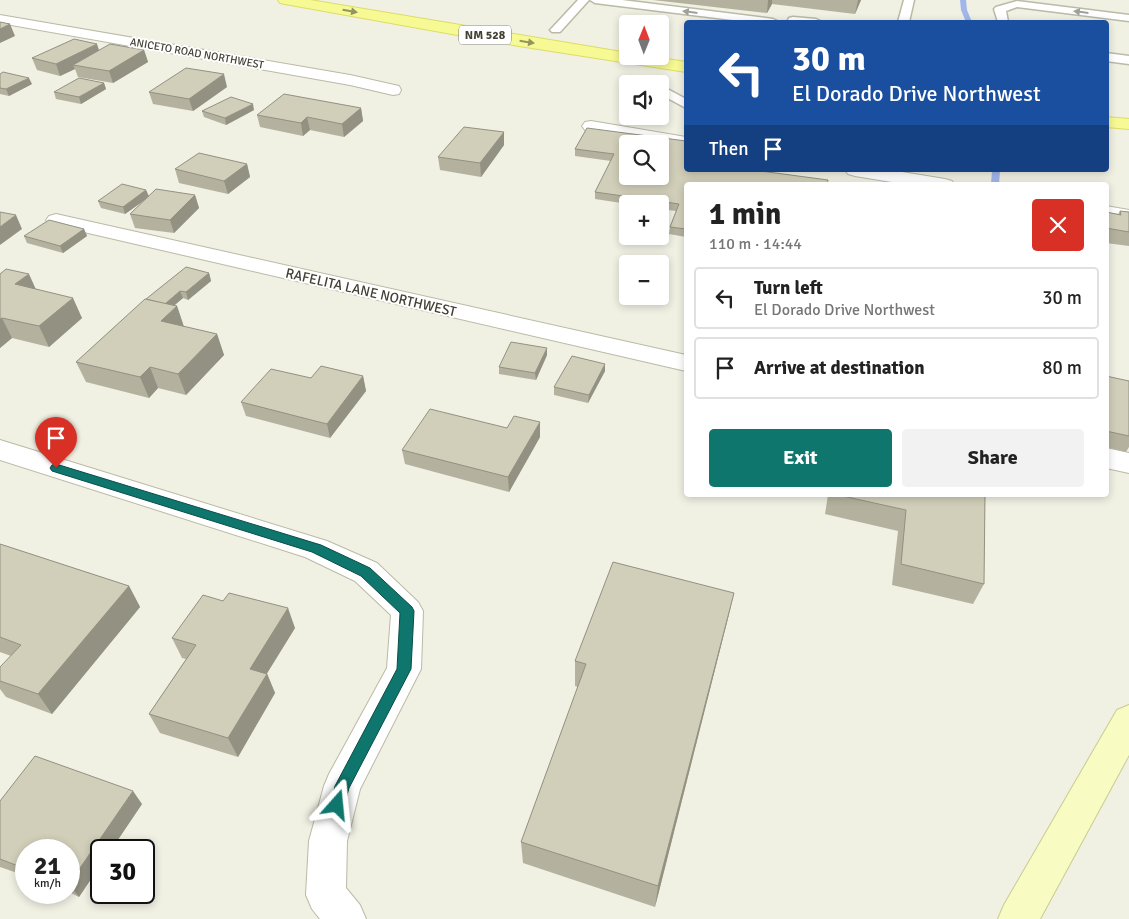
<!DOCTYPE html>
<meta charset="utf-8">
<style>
:root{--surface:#fff;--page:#f2f2f2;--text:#222;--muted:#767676;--line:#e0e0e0;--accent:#0f766e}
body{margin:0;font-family:Signika,sans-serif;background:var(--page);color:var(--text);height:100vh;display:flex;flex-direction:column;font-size:19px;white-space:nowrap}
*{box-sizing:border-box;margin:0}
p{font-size:16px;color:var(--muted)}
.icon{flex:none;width:28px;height:28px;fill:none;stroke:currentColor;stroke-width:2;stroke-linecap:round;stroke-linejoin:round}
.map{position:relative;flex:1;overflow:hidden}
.details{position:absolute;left:684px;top:182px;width:425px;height:315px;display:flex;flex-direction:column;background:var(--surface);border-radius:5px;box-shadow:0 2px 8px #0003}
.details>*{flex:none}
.top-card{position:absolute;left:684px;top:20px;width:425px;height:152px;border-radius:5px;box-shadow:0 2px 8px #0003;background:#1a4fa0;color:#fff;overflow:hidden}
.needle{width:32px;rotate:1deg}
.fabs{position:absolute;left:619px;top:15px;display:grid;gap:10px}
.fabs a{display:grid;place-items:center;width:50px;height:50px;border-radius:5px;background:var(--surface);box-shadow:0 2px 8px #0003;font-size:25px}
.speed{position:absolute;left:15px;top:839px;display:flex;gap:10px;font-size:25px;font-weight:700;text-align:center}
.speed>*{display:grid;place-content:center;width:65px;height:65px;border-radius:50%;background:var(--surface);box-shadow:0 2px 8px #0003;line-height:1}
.speed small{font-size:12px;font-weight:400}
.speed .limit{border:2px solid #111;border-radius:8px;background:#fff;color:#111}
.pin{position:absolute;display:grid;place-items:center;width:42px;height:42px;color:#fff;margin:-51px -21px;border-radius:50% 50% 50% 0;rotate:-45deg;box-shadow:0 0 5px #0007}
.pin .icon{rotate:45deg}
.me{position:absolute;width:55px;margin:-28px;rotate:18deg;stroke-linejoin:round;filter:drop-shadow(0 0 4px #0008)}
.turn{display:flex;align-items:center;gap:18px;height:105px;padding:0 25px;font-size:22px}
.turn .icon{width:65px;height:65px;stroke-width:2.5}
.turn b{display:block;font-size:35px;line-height:42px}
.then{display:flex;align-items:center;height:48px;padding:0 25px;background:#0003;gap:10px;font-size:19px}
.round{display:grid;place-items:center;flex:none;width:52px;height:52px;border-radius:5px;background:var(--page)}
.summary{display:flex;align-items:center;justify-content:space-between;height:85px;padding:0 25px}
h1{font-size:30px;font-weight:700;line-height:38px}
.primary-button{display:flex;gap:10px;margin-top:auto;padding:10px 25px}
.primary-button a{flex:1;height:58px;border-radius:5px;background:var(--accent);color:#fff;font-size:20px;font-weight:700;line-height:58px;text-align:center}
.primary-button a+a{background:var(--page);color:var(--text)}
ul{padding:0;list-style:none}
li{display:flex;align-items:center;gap:15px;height:62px;margin:0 10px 8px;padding:0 15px;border:2px solid var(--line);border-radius:5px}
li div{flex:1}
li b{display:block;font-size:19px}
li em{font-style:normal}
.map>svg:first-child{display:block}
</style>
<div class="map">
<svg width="1129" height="919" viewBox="0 0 1129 919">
<rect width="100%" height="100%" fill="#f0f0e3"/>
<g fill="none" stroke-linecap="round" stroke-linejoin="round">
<!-- stream -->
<g fill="#a1b6eb" fill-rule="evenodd">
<path d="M960,0H966L967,10L972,22H966L961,10Z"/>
<path d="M992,170H1000L999,185H991Z"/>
</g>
<!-- lane casing -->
<g stroke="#bbbaa6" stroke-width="3">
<g id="lane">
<path d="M578,0H589L560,32H552L550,30L552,28Z"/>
<path d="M590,0H622L773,19L779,22H749L595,3Z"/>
<path d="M904,0H914L909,22H898Z"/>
<path d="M1017,1L1129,15V21L1017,7L1006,11L1008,22H998L994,9L996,7Z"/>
<path d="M793,17L816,19L822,22H787L789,18Z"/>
<path d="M1106,53L1129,56V64L1106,61Z"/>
<path d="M660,85L686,99V108L660,94Z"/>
</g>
</g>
<!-- street casing -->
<g stroke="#bbbaa6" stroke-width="2">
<g id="street">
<path d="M0,15L350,75L399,86L401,90L399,94L393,95L350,85L0,23Z"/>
<path d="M591,121L686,137V147L585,130L582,126L585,122Z"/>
<path d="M845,170H890L945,179L952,181L955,185H910L855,176L848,174Z"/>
<path d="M1106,206L1129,210V222L1106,218Z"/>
<path d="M56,214L686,355V371L49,224L46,220L49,216Z"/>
<path d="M0,440L327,541L377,563L418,602L423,611L421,669L360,789L347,841L346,888L360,905L366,919H320L312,909L306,895L309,841L324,786L329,774L387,668L391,615L355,581L305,557L0,460Z"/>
<path d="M1106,448L1129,453V473L1106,468Z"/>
</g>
</g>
<!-- secondary casing -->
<g stroke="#c9cc92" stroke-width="2">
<path id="secondary" d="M1129,705V755L1040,919H998L1004,905L1117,710Z"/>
</g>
<!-- primary casing -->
<g stroke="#dcdd65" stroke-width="2">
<g id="primary">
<path d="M278,0H310L628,53V56H648L686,62V72L519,46L285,4L280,3Z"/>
<path d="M1106,117L1129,119V129L1106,127Z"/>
</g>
</g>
<!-- lane -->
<use href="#lane" fill="#fff" fill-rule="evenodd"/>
<!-- street -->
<use href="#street" fill="#fff" fill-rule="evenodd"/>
<!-- secondary -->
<use href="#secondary" fill="#f8fbc2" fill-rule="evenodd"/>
<!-- primary -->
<use href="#primary" fill="#f7f994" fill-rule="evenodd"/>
</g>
<!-- wall -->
<g fill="#b4b29f">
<path d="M653,0H861L855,14L772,4L767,13Z"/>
<path d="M99,50H144L148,62L113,83L78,77L75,69L60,76L37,70L32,58Z"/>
<path d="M0,74L32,84L9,96L0,94Z"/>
<path d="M104,83L106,89L81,104L56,99L54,92Z"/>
<path d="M227,87L193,111L153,104L149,92Z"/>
<path d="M361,108L363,121L344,137L310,130L303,136L260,127L257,115Z"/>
<path d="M254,110L226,125L204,117L202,111Z"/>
<path d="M587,128L686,185V237L669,234L670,227L676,211L660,209V204H628L595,199V192L611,161L575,156V149Z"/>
<path d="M504,132V145L481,177L440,170L438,157Z"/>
<path d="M247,164L250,177L228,194L179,183L175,169Z"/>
<path d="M146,190L149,196L195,195L199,208L174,233L135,228L130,214L146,199L125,214L101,208L98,201Z"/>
<path d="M1120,211L1129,212V246L1106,243V212L1118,214Z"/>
<path d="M84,229L87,236L63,253L27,243L24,236Z"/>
<path d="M209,273L211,281L188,300L183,298L174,305L177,306L184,327L217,334L224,355L186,395L158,388L149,398L86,382L76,362L146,299Z"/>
<path d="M0,274L36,289L82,318L49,347L12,338L0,348Z"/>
<path d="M547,355L536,380L499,374V367Z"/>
<path d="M605,371L588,403L554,395V387Z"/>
<path d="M363,376L366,391L330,438L246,416L241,402Z"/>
<path d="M1106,376L1129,381V447L1126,452L1106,447Z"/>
<path d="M540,437L509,492L405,464L402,450Z"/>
<path d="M828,495H985L984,584L973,604L892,585L898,531L825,514Z"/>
<path d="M0,544L129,586L140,607L52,714L6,697L0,689V668L11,656L0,652Z"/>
<path d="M734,593L728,618L655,907L523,863L521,842L578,687L575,686V661Z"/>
<path d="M295,628L267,673L275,693L238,757L160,733L149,714L186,659L182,658L172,638Z"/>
<path d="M0,801L142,804L111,850H101V864L79,897L69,892V850H26V876L0,867Z"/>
</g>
<!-- shaded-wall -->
<g fill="#929182">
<path d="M768,0H772V4L767,13Z"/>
<path d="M858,0H861L855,14Z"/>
<path d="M10,24L15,36L0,43V29Z"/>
<path d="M97,44L101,56L73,65L75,69L60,76L56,64Z"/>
<path d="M144,50L148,62L113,83L109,71Z"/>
<path d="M224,74L227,87L193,111L189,99Z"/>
<path d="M29,78L32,84L9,96L6,89Z"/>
<path d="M104,83L106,89L81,104L79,97Z"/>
<path d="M253,104L254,110L226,125L225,118Z"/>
<path d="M361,108L363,121L344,137L342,124Z"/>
<path d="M307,117L310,130L303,136L301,123Z"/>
<path d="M504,132V145L481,177L480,163Z"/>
<path d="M247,164L250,177L228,194L224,181Z"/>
<path d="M146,190L149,197L125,214L123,207Z"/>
<path d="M195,195L199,208L174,233L170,220Z"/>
<path d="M16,215L22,229L0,245V227Z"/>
<path d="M84,229L87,236L63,253L60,246Z"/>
<path d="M209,273L211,281L188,300L186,292Z"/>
<path d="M29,274L38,294L15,284Z"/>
<path d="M180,291L183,298L161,317L158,309Z"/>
<path d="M73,298L82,318L49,347L39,326Z"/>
<path d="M177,306L184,327L161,321Z"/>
<path d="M2,318L12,338L0,348V319Z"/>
<path d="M217,334L224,355L186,395L178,374Z"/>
<path d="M547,348V355L536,380L535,373Z"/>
<path d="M605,364V371L588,403L589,395Z"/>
<path d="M150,367L158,388L149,398L140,377Z"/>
<path d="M363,376L366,391L330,438L327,424Z"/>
<path d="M540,422V437L509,492L508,477Z"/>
<path d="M129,586L140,607L52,714L38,694Z"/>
<path d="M734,593L728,618L655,907L658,886Z"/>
<path d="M288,608L295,628L258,688L250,669Z"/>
<path d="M267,674L275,693L238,757L228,738Z"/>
<path d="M133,791L142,804L111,850H101V864L79,897L69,884Z"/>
</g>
<!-- building -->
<g fill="#d1cfb9" stroke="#929182" fill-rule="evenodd">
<path d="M0,22L10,24L0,29Z"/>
<path d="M74,39L97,44L56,64L32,58Z"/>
<path d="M110,44L144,50L109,71L73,65Z"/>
<path d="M186,68L224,74L189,99L149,92Z"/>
<path d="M3,72L29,78L6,89L0,88V74Z"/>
<path d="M79,78L104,83L79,97L54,92Z"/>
<path d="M284,94L361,108L342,124L307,117L301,123L257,115Z"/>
<path d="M231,97L253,104L225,118L202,111Z"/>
<path d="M464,127L504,132L480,163L438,157Z"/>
<path d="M587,128L686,141V170H753L828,180L827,185H686V229L670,227L679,204L595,192L614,154L575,149ZM628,144H660V176H628Z"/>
<path d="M199,153L247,164L224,181L175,169Z"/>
<path d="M122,184L146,190L123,207L98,201Z"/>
<path d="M156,189L195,195L170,220L130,214Z"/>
<path d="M1120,211L1129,212V232L1106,228V212L1121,215Z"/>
<path d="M0,212L16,215L0,227Z"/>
<path d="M49,220L84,229L60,246L24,236Z"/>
<path d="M186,267L209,273L186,292L180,291L165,304L146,299Z"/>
<path d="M6,269L29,274L15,284L73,298L39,326L2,318L0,319V274Z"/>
<path d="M145,299L177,306L161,321L217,334L178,374L150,367L140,377L76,362Z"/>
<path d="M511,342L547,348L535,373L499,367Z"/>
<path d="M572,356L605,364L589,395L554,387Z"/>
<path d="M321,366L363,376L327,424L241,402L271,369L311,378Z"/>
<path d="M1106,376L1129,381V436L1106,431Z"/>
<path d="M430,409L507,428L514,416L540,422L508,477L402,450Z"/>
<path d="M838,495H985L984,584L901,564L906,510Z"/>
<path d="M0,544L129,586L38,694L0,681V667L21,645L0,637Z"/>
<path d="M613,562L734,593L658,886L521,842L586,664L575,661Z"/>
<path d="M229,593L288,608L250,669L267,674L228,738L149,714L196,645L172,638L203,595L223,601Z"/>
<path d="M35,756L133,791L69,884V850H26V869L0,859V801Z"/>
</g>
<!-- one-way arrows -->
<defs><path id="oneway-solid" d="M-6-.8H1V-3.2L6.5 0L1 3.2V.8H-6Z" transform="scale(1.25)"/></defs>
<g fill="#93945f">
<use href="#oneway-solid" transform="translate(350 11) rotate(10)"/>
<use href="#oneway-solid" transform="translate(527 42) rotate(9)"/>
</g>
<g fill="#a0a09a">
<use href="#oneway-solid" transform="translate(690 12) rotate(-173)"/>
<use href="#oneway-solid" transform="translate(1081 12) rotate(-173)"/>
</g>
<!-- route -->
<path fill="#0f766e" stroke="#0a4d48" d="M56,464L321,545L370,568L412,607L414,611L411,669L349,788L343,810L337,812L332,810L330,805L335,786L397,669L400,613L361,576L312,552L52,471L50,468L52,465Z"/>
<g text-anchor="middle" stroke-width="4" stroke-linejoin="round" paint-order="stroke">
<!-- far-street labels -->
<g font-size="11" fill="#424134" stroke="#fff">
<text transform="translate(197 53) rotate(10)" y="4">ANICETO ROAD NORTHWEST</text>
</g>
<!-- shield labels -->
<rect fill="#fff" stroke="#7b7a71" stroke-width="1" x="459" y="25.5" width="52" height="19" rx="4"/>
<g font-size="12" font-weight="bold" fill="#424134">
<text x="485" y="39">NM 528</text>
</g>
<!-- street labels -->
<g font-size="14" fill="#424134" stroke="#fff">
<text transform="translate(371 292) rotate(13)" y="5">RAFELITA LANE NORTHWEST</text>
</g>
</g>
</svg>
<div class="fabs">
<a><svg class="needle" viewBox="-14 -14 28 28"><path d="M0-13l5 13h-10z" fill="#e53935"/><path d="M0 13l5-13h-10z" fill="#767676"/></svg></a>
<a><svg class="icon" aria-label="sound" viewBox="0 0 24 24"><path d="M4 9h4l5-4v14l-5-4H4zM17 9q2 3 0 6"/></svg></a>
<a><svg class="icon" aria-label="search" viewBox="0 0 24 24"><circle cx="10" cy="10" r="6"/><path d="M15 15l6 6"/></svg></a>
<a>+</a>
<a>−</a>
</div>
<div class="speed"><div>21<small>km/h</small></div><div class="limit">30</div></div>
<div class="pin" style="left:56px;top:468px;background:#d93025"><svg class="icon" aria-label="arrive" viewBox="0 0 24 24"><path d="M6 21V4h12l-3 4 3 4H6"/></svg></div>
<svg class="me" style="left:337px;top:805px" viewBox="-20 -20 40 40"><path d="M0-17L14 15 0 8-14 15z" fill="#0f766e" stroke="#fff" stroke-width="4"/></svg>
<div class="top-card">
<div class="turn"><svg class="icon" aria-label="left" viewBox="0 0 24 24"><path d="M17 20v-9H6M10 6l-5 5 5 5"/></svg><div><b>30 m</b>El Dorado Drive Northwest</div></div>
<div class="then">Then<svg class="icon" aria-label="arrive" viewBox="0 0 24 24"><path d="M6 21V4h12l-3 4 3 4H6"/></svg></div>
</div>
<section class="details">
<div class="summary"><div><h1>1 min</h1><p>110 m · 14:44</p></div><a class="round" style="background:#d93025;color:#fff"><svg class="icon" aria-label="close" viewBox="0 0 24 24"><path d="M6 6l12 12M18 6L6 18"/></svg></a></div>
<ul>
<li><svg class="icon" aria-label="left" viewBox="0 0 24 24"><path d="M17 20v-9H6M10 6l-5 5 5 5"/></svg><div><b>Turn left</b><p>El Dorado Drive Northwest</p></div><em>30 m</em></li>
<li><svg class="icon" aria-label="arrive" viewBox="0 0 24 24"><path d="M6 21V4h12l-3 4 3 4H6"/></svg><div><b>Arrive at destination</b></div><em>80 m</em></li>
</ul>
<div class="primary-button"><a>Exit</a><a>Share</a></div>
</section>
</div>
